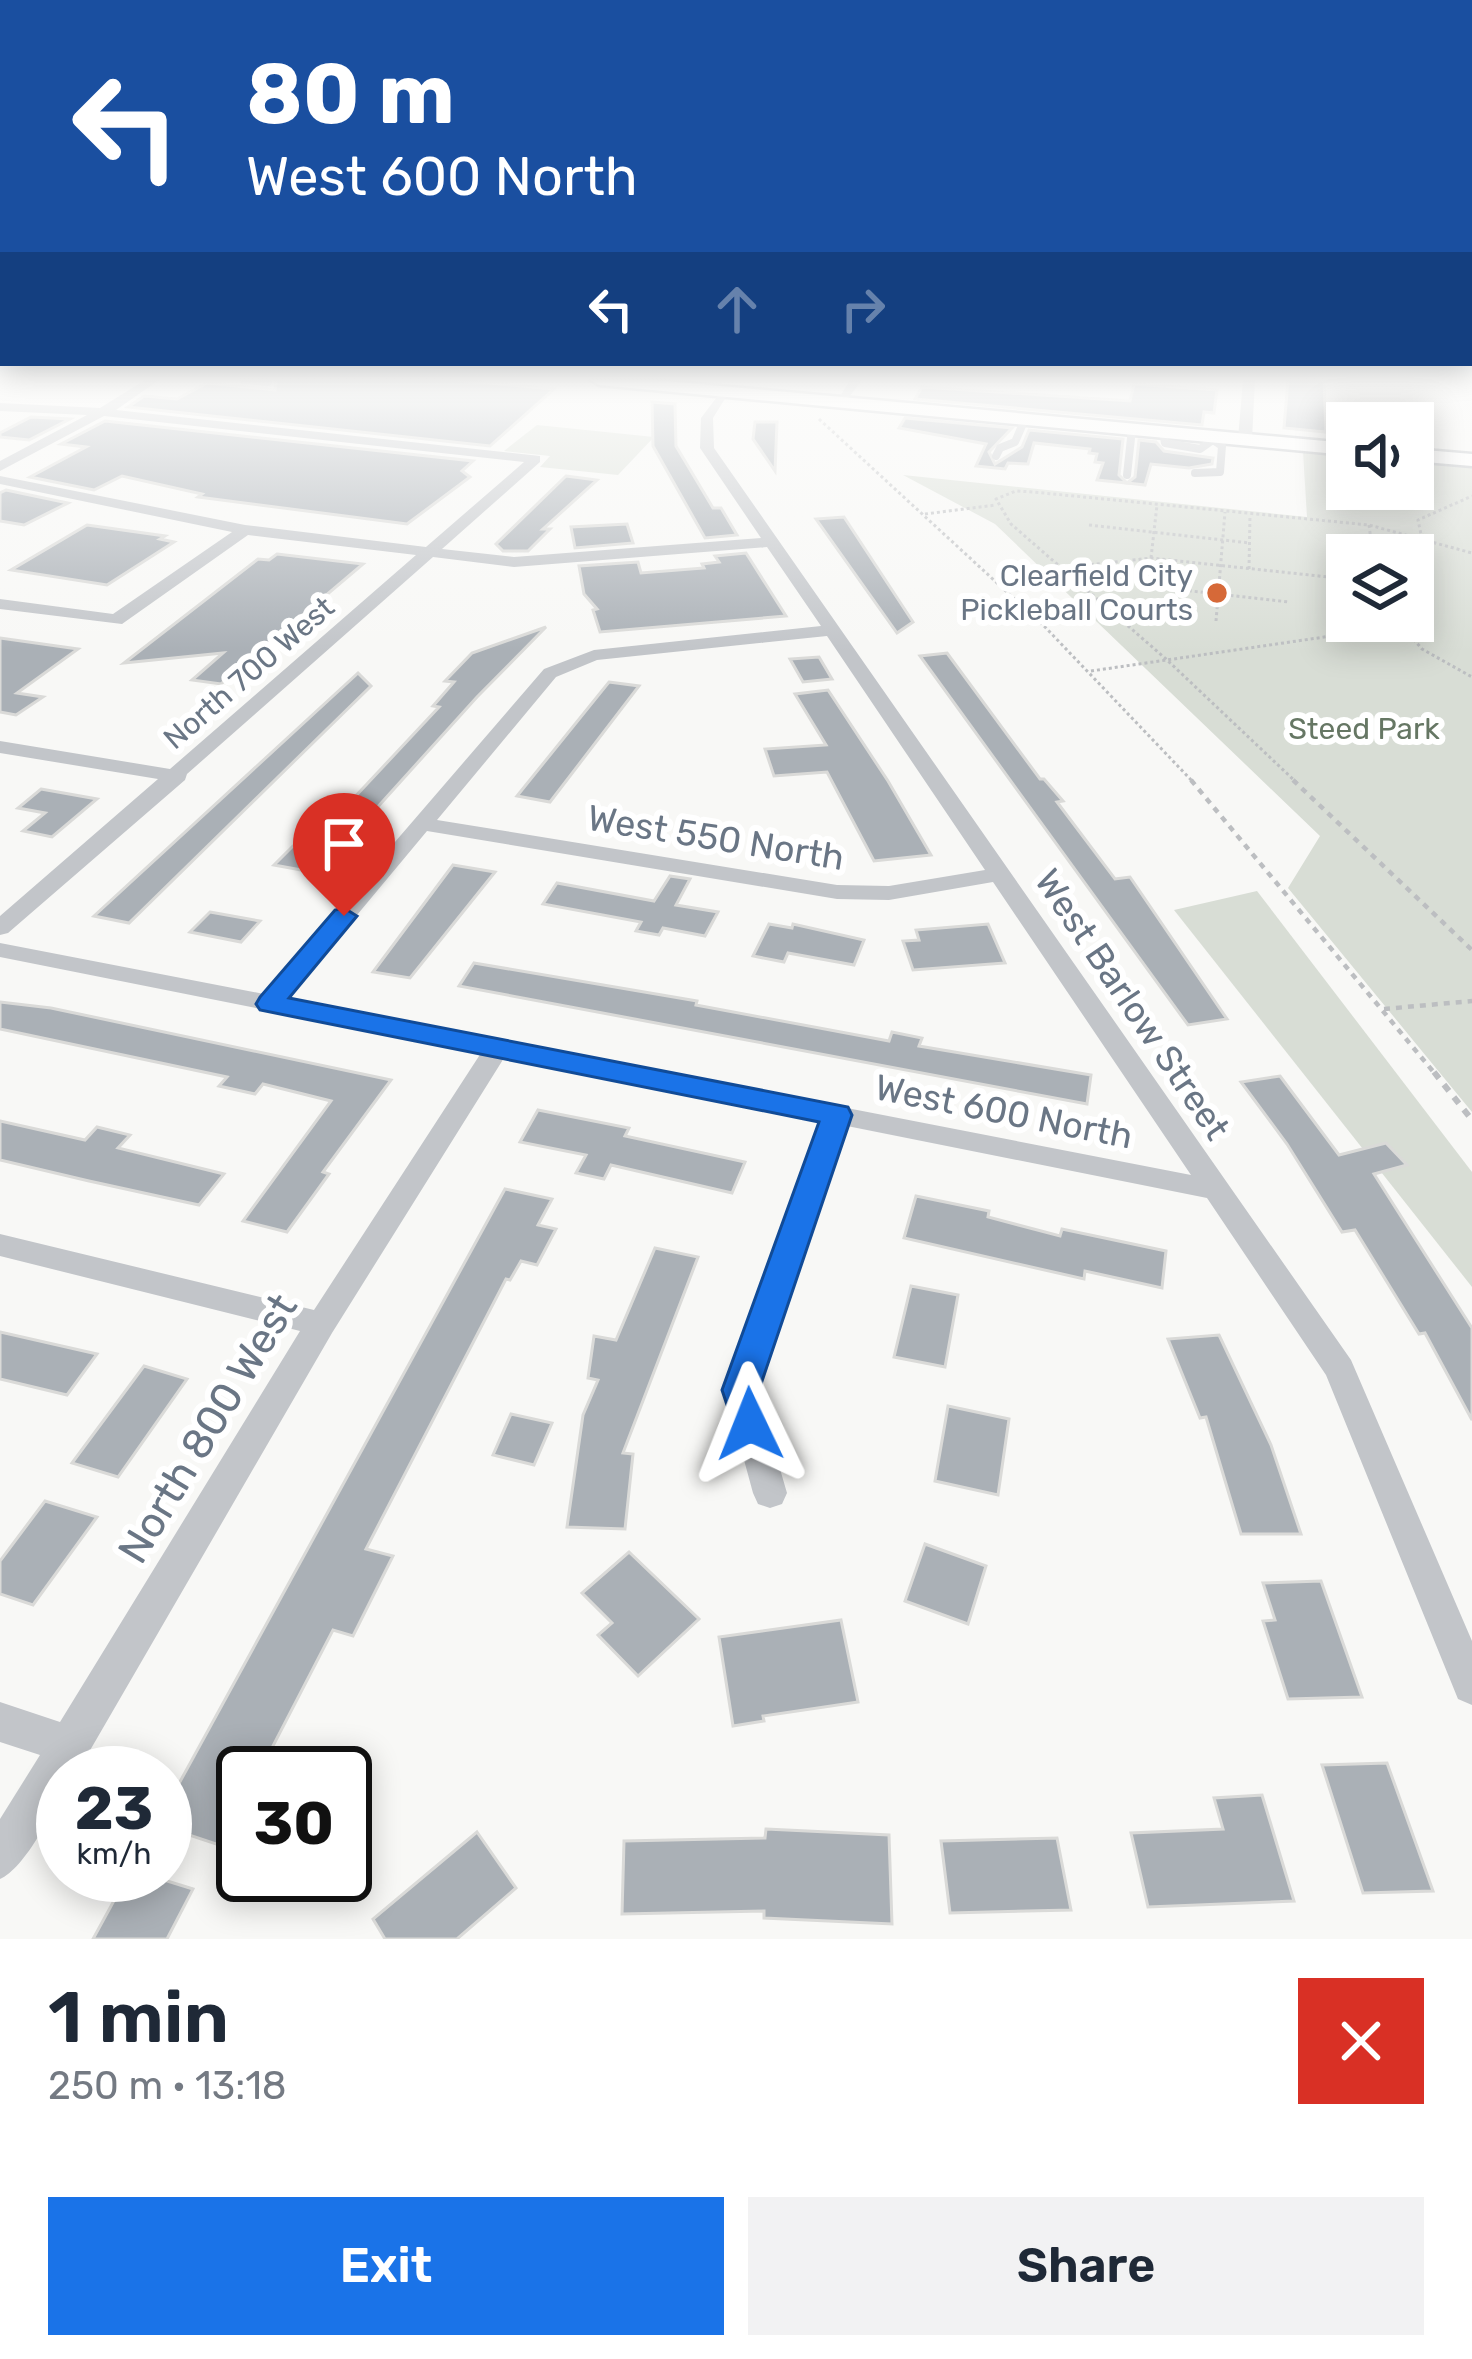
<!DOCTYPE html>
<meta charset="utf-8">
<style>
:root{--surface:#fff;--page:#f2f2f3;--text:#1f2937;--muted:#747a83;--accent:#1a73e8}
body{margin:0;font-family:Rubik,sans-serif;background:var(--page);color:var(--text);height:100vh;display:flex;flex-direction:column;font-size:45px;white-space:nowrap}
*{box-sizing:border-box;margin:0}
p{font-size:39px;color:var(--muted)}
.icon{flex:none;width:66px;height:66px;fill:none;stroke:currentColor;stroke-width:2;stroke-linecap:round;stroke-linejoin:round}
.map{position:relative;height:1939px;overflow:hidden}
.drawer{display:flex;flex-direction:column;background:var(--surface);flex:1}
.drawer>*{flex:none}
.top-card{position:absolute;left:0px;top:0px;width:1473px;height:366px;box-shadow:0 6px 30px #0003;background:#1a4fa0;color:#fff;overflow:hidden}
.fabs{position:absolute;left:1326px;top:402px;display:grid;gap:24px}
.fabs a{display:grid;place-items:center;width:108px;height:108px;border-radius:0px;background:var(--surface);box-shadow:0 6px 30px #0003;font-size:60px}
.speed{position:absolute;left:36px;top:1746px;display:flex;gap:24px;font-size:60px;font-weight:700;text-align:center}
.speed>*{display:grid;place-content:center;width:156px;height:156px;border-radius:50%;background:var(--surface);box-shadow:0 6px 30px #0003;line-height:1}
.speed small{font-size:30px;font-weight:400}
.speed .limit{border:6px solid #111;border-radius:18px;background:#fff;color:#111}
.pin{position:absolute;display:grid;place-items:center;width:102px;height:102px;color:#fff;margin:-123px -51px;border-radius:50% 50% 50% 0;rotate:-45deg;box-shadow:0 0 12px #0007}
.pin .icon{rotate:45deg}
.me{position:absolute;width:132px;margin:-66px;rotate:358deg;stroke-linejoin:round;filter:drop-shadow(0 0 9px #0008)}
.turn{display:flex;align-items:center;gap:42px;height:252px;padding:0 48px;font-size:54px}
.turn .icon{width:156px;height:156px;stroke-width:2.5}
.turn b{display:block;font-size:84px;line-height:102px}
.lanes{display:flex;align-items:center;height:114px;padding:0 48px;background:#0003;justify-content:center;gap:60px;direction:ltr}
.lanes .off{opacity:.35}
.round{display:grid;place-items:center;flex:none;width:126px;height:126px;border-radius:0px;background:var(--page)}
.headline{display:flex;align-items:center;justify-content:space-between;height:204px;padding:0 48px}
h1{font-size:72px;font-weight:600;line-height:90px}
.cta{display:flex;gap:24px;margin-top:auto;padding:24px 48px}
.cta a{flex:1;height:138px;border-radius:0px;background:var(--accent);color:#fff;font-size:48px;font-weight:600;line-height:138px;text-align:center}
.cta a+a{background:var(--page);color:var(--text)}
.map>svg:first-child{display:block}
</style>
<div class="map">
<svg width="1472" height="1939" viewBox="0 0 1472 1939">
<rect width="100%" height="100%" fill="#f8f8f6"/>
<!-- green -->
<g fill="#d8ddd5" fill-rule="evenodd">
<path d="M537,425L654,437L618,475L540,467L550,456L504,451Z"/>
<path d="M1303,452L1347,456V489H1413V462L1472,467V1112L1288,888L1320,836L995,524L903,475L1307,517ZM1413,555V621H1347V555Z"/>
<path d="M1257,891L1472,1172V1287L1174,910Z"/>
</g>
<!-- building -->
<g fill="#aab0b6" stroke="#dadad8" stroke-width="3">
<path d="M276,380H456L554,389L490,446L128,407L144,396L177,399L207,383L275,390Z"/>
<path d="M1288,380H1324L1326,432L1284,428Z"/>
<path d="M1134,384L1217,390L1214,413L1204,412L1202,425L915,399L922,387L1130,401Z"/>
<path d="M652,402L675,404L676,446L713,508H721L737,535L705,538L653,446Z"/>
<path d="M31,417L70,419L29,440L0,437V433Z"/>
<path d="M905,418L1012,428L989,452L995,464L1022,447L1029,430L1123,439L1119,475L1127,483L1097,480L1103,463L1095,462L1097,454L1089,453L1090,449L1034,443L1028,464L1008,463L1005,469L976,466L986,444L899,428Z"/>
<path d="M105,421L473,461L462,471L470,477L407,524L198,497L202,494L122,476L94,490L30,477L86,447L61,444Z"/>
<path d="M755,422H777L775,471L753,439Z"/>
<path d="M1139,440L1156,442L1164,451L1213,458L1212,464L1189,468L1151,464L1145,485L1127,483L1135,477Z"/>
<path d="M566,476L597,480L543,529H550L528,551H503L496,544Z"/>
<path d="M6,490L68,503L24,525L0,521V493Z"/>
<path d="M844,517L913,622L897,633L816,519Z"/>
<path d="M627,524L633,543L575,548L571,527Z"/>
<path d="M87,525L165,536L160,539L174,542L107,585L11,570Z"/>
<path d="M746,553L786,616L600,632L593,610L597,609L584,594L579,566L638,562L641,573L704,568L702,564L719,562L715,556Z"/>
<path d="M277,554L363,564L221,684L192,680L223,653L124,663L258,559L269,560Z"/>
<path d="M546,627L477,697L318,873L274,865L293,846L302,847L322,832L439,707L433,706L454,682L445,681L472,653Z"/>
<path d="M0,638L78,649L17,693L43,697L16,715L0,712Z"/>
<path d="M947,653L1040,779H1044L1063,801L1057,802L1115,879L1130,877L1227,1019L1188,1025L920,656Z"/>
<path d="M819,657L832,679L803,682L790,659Z"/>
<path d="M358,673L371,686L129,923L94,916Z"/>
<path d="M609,682L639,686L550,802L517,796Z"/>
<path d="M828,690L888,781L931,855L874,861L827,772L774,776L765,749L826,745L795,694Z"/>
<path d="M41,789L97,799L52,837L23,831L45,813L18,808Z"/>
<path d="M453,865L495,872L410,978L373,972Z"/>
<path d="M670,876L690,879L676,905L718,912L705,936L663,928L659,935L636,931L641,922L543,904L557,883L654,901Z"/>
<path d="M210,912L260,921L241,942L190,932Z"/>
<path d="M769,924L792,928L793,924L864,940L854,965L788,953L784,962L753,956Z"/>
<path d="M988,924L1005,963L913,970L903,941L919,940L916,930Z"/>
<path d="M474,963L697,1001L696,1005L889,1041L892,1032L922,1038L919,1046L1091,1075L1087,1104L459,986Z"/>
<path d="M0,1002L51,1008L391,1080L323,1172L329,1174L287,1232L243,1221L331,1101L263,1084L255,1094L219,1086L227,1077L0,1029Z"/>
<path d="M1280,1076L1339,1155L1386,1143L1407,1165L1374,1174L1472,1328V1420L1425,1333L1419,1334L1355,1230L1342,1232L1287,1144L1241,1082Z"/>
<path d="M538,1110L629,1128L625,1136L745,1162L732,1193L611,1165L604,1179L576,1173L586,1155L520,1142Z"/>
<path d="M0,1121L85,1140L97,1127L130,1135L118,1148L224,1174L199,1205L89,1181L0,1160Z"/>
<path d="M505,1189L552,1199L538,1225L556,1229L537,1265L521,1261L510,1280L506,1279L366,1549L393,1556L353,1636L333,1630L259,1773H243V1804L222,1846L165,1827V1809Z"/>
<path d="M916,1196L989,1211L988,1217L1060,1236L1062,1229L1166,1251L1162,1288L1085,1271L1084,1279L904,1238Z"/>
<path d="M655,1248L698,1257L623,1453L633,1454L625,1529L567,1527L583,1415L598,1380L588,1378L594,1336L616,1340Z"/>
<path d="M911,1286L958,1295L945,1367L894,1357Z"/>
<path d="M0,1332L97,1354L67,1395L0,1379Z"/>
<path d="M1219,1335L1271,1445L1301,1534H1241L1206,1417L1200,1418L1168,1339Z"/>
<path d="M144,1366L187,1379L118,1477L72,1463Z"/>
<path d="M948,1406L1009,1419L998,1495L935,1481Z"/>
<path d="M511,1414L552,1423L534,1465L493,1455Z"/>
<path d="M45,1501L97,1517L33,1605L0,1594V1561Z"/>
<path d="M925,1544L986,1566L968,1624L905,1601Z"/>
<path d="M629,1552L699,1619L638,1676L598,1635L612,1623L582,1593Z"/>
<path d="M1321,1581L1362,1697L1288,1699L1263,1621L1275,1620L1263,1583Z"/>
<path d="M841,1620L858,1702L763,1716L764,1721L733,1726L719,1637Z"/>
<path d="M1387,1763L1433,1891L1363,1893L1322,1765Z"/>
<path d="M1262,1795L1294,1901L1148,1907L1131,1833L1223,1829L1214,1798Z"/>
<path d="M766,1829L889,1835L892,1924L764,1918V1911L622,1914L624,1841L765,1838Z"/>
<path d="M477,1832L516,1888L457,1939H385L373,1919Z"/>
<path d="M1057,1838L1071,1910L950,1913L941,1841Z"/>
<path d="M128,1875H148L193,1889L167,1939H93Z"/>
</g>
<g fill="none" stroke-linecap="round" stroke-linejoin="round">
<!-- secondary casing -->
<g stroke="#b5b9be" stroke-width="5">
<g id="secondary">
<path d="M591,380H654L1347,443V455L599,385Z"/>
<path d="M1413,449L1472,454V466L1413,461Z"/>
</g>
</g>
<!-- path-far2 -->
<g stroke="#bcbec1" stroke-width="3" stroke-dasharray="3 3" stroke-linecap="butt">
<path d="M819,419L1046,628L1194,783"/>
<path d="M925,514L996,505"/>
<path d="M1089,525L1250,543"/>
<path d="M1369,525L1373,555"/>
<path d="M1422,539L1418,520L1472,496"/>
<path d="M1151,558L1157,505"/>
<path d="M1061,568L1151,558L1347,579"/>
<path d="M1249,569L1250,515"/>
<path d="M1147,586L1289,602"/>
<path d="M1216,621L1225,512"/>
<path d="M1398,621L1422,649L1472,677"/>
<path d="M1091,671L1400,626"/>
<path d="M1297,783L1166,659L1011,524L996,499L1016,491L1033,492L1369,525L1472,553"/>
</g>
<!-- path-far1 -->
<g stroke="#bcbec1" stroke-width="4.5" stroke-dasharray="6 6" stroke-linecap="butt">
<path d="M1191,780L1436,1075"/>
<path d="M1293,780L1472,950"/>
<path d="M1384,1009L1472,1001"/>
</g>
<!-- path -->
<path stroke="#bcbec1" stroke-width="6" stroke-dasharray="8 8" stroke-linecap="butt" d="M1434,1072L1472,1120"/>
<!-- lane -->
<g stroke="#c2c5c9" stroke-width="8">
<path d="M244,380L268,382"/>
<path d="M1163,432L1165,443L1200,449L1217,437"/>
<path d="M996,456L1000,448L1015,442L1025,419"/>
<path d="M1195,473L1220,472L1222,446L1216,442"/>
<path d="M1127,475L1132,429"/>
</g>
<!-- street -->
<g fill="#c2c5c9" fill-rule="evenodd">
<path d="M145,380H159L116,410L540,456V462L442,549L514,557L761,538L700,448L701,418L723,389H731L713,418L714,448L1351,1360L1472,1641V1705L1458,1699L1326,1375L1207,1198L847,1126L757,1390L787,1493L782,1504L770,1508L758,1504L753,1493L725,1390L821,1121L504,1058L332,1333L85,1759L73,1773H63C63,1800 25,1869 0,1879V1819L40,1755L0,1742V1702L60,1722L300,1331L0,1256V1234L314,1310L481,1053L0,957V943L264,994L544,669L594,650L821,626L767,547L514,567L433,557L187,774L185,780L8,933L0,935V916L158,779L0,753V741L170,769L416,555L248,535L122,624L0,609V599L113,614L232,532L0,484V476L245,525L426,547L524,462L104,416L0,471V461L87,415L0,411V403L100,408ZM827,636L985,870L889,886L837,885L437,820L556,677L597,660ZM427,831L837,899L889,900L993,882L1191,1175L287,999Z"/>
<path d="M850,380H862L843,405H835Z"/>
<path d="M1243,380H1255L1252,439L1245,443L1238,439Z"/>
</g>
<!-- secondary -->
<use href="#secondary" fill="#fff" fill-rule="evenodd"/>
</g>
<!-- sky -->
<linearGradient id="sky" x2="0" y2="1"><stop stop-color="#96bbdc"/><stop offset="0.58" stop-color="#fcfcfb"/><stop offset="1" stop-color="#fcfcfb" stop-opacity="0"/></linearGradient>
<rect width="1472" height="652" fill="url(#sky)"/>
<!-- route -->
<path fill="#1a73e8" stroke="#114b97" stroke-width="3" d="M344,908L357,916L289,998L848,1107L852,1115L759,1390L769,1424L764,1435L750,1440L737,1435L722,1390L819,1122L260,1010L256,1004L260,997L335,910Z"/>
<!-- markers -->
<circle fill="#d66938" stroke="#fff" stroke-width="4.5" cx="1217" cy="593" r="12"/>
<g text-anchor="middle" stroke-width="12" stroke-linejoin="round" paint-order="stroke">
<!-- far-poi labels -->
<g font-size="30" fill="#6a7685" stroke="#fff" text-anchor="end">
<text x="1193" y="586">Clearfield City<tspan x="1193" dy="34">Pickleball Courts</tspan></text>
</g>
<!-- far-street labels -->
<g font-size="30" fill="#6a7685" stroke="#fff">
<text transform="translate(249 673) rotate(-41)" y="10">North 700 West</text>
</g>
<!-- far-park labels -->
<g font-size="30" fill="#667764" stroke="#fff">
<text x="1364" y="739">Steed Park</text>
</g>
<!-- street labels -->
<g font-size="36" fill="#6a7685" stroke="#fff">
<text transform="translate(716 837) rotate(9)" y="13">West 550 North</text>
<text transform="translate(1133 1004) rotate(56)" y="13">West Barlow Street</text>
<text transform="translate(1004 1111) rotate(11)" y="13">West 600 North</text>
</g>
<!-- near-street labels -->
<g font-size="42" fill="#6a7685" stroke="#fff">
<text transform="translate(207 1428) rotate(-59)" y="15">North 800 West</text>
</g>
</g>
</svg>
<div class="fabs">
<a><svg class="icon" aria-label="sound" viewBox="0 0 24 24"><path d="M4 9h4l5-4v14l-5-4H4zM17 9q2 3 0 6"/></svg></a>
<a><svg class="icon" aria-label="layers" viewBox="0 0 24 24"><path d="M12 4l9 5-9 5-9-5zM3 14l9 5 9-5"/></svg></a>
</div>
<div class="speed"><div>23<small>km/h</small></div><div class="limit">30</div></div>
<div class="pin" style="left:344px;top:916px;background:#d93025"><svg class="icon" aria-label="arrive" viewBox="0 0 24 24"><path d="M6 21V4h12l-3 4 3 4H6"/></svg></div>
<svg class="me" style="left:750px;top:1424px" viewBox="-20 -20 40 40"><path d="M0-17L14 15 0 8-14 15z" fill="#1a73e8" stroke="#fff" stroke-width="4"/></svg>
<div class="top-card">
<div class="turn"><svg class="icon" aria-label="left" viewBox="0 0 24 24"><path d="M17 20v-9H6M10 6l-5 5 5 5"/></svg><div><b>80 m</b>West 600 North</div></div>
<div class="lanes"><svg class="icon" aria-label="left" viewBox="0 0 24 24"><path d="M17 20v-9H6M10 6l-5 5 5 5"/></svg><svg class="icon off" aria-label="ahead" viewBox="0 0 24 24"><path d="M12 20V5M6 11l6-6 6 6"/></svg><svg class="icon off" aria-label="right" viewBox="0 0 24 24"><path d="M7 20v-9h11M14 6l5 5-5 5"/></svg></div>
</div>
</div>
<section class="drawer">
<div class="headline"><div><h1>1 min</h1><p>250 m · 13:18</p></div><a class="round" style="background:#d93025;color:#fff"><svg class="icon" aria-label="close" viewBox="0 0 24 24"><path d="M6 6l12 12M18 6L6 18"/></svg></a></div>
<div class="cta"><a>Exit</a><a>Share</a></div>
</section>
